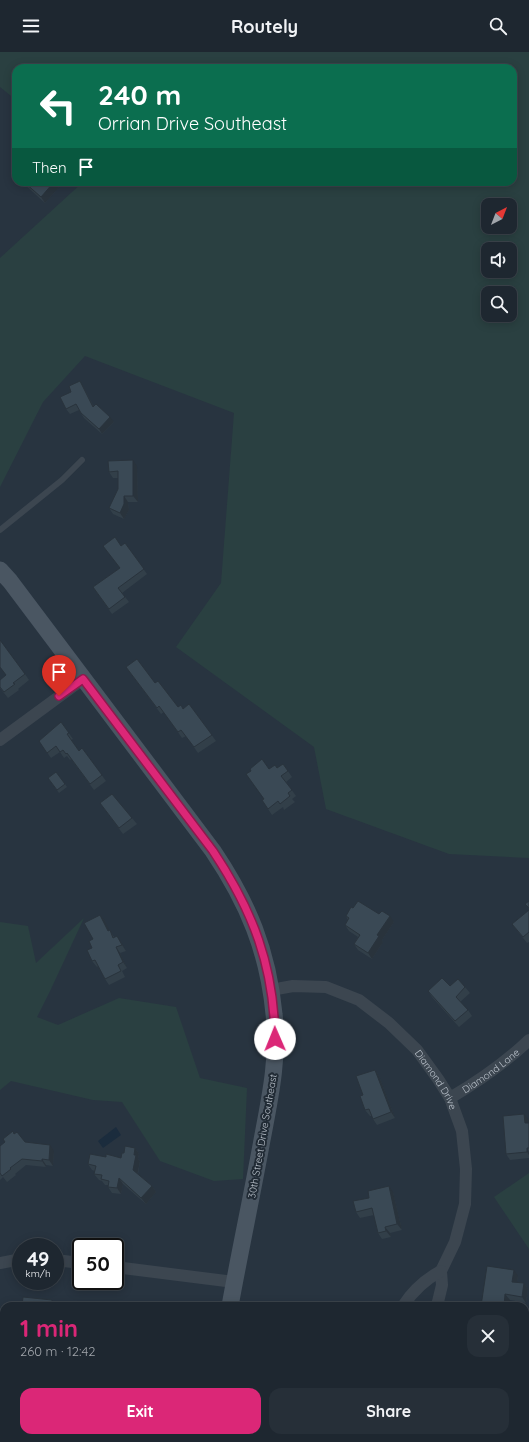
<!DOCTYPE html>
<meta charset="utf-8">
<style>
:root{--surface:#1e2730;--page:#262f38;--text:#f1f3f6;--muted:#a1a5ab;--line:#3c444c;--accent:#db2777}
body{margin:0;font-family:Quicksand,sans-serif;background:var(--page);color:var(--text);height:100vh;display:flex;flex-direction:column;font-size:15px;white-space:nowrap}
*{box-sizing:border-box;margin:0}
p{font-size:13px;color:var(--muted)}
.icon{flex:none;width:22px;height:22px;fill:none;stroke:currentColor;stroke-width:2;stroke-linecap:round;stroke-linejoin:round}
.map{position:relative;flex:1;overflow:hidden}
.side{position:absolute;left:0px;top:1250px;width:529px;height:140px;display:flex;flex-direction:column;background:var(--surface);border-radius:12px 12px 0 0;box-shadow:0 2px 10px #0003,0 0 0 1px var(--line)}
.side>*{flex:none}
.banner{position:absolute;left:12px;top:12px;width:505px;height:122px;border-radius:12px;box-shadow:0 2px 10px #0003,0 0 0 1px var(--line);background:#0b6e4f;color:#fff;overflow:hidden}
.needle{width:26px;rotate:42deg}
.buttons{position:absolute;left:481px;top:146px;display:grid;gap:8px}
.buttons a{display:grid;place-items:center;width:36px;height:36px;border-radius:8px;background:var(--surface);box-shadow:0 2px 10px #0003,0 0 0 1px var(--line);font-size:20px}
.speed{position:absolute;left:12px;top:1186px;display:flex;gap:8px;font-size:20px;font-weight:700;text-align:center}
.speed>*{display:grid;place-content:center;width:52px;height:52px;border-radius:50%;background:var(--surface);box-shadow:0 2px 10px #0003,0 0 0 1px var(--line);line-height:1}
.speed small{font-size:10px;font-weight:400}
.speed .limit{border:2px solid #111;border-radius:6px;background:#fff;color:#111}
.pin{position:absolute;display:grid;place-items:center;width:34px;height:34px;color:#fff;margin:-41px -17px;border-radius:50% 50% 50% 0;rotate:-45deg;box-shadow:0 0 4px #0007}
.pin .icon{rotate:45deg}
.me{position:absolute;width:44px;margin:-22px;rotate:359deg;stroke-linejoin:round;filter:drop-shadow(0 0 3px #0008)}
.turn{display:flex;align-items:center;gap:14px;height:84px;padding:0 20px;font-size:18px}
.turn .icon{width:52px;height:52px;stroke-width:2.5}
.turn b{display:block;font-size:28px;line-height:34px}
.then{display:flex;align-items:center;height:38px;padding:0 20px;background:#0003;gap:8px;font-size:15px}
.round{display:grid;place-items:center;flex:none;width:42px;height:42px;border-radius:12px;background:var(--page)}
.summary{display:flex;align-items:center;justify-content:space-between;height:68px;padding:0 20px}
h1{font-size:24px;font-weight:800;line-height:30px;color:var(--accent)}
.action{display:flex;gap:8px;margin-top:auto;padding:8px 20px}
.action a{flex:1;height:46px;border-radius:12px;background:var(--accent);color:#fff;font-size:16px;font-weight:800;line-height:46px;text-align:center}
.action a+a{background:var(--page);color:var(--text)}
header{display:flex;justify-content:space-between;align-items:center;height:52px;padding:0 20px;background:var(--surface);font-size:18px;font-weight:800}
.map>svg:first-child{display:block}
</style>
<header><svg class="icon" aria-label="menu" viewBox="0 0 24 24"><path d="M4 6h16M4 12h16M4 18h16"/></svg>Routely<svg class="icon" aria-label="search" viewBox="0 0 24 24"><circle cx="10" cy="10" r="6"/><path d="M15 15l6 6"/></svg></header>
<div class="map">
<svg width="529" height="1390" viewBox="0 0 529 1390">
<rect width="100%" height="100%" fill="#283440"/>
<!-- green -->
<g fill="#2a4041" fill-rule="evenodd">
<path d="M0,0H529V806L449,802L326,757L314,695L176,595L221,531L234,361L85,304L43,350L0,435V206L83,130H513V16H16V48L0,35ZM488,153H510V175H488ZM488,197H510V219H488ZM488,241H510V263H488Z"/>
<path d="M84,866L51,937L37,965L58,973L119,946L176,955L200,1026L247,1036L243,1127L214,1129L160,1109L122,1050L93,1048L11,1029L0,1038V870L28,874L36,911Z"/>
<path d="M529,1121V1197L494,1145Z"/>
<path d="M245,1386H364L362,1390H243Z"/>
</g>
<!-- water -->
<path fill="#1b2c3d" d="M116,1075L121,1083L103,1096L98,1089Z"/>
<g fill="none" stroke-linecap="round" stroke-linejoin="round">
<!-- lane -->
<path stroke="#3c4650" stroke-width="6" d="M0,478L62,428L82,408"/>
<!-- street -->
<g stroke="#3c4650" stroke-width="12">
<path d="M0,688L83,627"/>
<path id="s1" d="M271,938L293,934L326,935L359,948L389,971L417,998L438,1027L450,1046L462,1079L466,1117L465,1152L455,1190L441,1219L442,1233L437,1254"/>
<path id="s2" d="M450,1046C479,1029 505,1011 529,988"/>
<path d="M55,1208L81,1211"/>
<path d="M0,1211L21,1207"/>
<path d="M115,1215L234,1230"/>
<path d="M403,1254C412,1240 426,1227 441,1219"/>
</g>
<!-- secondary -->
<g stroke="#4a5662" stroke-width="17">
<path d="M0,518L10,529L213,799C248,851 268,899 274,962C279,1004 270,1046 262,1088C252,1143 240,1199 230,1254"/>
<path d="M204,1390L205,1386"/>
</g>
</g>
<!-- wall -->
<g fill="#323f49">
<path d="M22,130H59L61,133L45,151Z"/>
<path d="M83,334L94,355L114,370L102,382L84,366L79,358L70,362L66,357Z"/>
<path d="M137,414L138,450H128L129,458L124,467L113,462L109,456L118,437V426H113L109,420Z"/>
<path d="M125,491L147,522L122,541L129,550L112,562L93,535L120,516L121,494Z"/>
<path d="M126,615L155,631L178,655L183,657L189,652L216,689L198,701L186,684L182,686L164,660L161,662Z"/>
<path d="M25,622L29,628L18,637L19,638L8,646L0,636L6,623Z"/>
<path d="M61,670L73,687L71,688L79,699L82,696L106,729L94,738L71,707L70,708L67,704L64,706L60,700L51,706L39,689Z"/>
<path d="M283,712L292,725L286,730L296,744L292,747L295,750L284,758L283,755L272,763L262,748L264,747L277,716Z"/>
<path d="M48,726L65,732L67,735L59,741Z"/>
<path d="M100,751L132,766L137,772L123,782Z"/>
<path d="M353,856L379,862L394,870L382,888L383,890L372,907L358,898L354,892L358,885L349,879L345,873L348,868L346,864Z"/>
<path d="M529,858V890L527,891L512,872Z"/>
<path d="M100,863L105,869L109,878L114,885L121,890L126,899L120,901L127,916L122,919L125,925L109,933L105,927L98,914L97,915L92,909V896L93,887Z"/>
<path d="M450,934L465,935L470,941L460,950L468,958L472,964L459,975L432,945L428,939Z"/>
<path d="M375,1018L379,1024L395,1066L377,1073L373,1067L372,1064H370L365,1058L363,1043Z"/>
<path d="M529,1068V1106L510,1108L506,1102Z"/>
<path d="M14,1082L25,1090L54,1099L53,1114L46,1113V1115L26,1113L15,1122L16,1123L7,1130L3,1125L0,1128V1094Z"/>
<path d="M135,1096L139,1102L138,1107L140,1109L138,1122L152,1134L156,1140L146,1152L123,1132L121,1142L112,1141L108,1135V1133H105L102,1129L99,1128L94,1122L95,1119L92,1118L88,1112L106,1105L121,1106L124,1101Z"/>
<path d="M393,1140L402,1178L390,1181L391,1185L382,1187L378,1181L374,1163L360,1166L356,1160Z"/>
<path d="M518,1224L517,1230L524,1231L528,1237L526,1251L510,1248L481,1254Z"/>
<path d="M59,1386H94L95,1390H65L64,1389L62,1390Z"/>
</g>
<!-- shaded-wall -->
<g fill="#29333c">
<path d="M54,130H59L61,133L45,151L41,145Z"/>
<path d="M80,329L83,334L96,360L93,355Z"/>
<path d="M110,365L114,370L102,382L99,377Z"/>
<path d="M133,408L137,414L138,450L133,444Z"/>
<path d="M124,444L128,450L129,458L124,467L120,461Z"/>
<path d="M100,863L105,869L113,885L108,879Z"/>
<path d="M390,864L394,870L382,888L383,890L372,907L368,901L377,883Z"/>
<path d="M117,884L121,890L126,899L122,893Z"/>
<path d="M116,895L120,901L127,916L123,910Z"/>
<path d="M375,1018L379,1024L395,1066L391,1060Z"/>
<path d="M524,1062L529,1068V1077L525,1071Z"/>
<path d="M50,1093L54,1099L53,1114L49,1108Z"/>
<path d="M135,1096L139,1102L138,1107L140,1109L137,1124L133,1118L134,1103Z"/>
<path d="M527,1096L529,1100V1103L527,1100Z"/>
<path d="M42,1107L46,1113V1115L42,1109Z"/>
<path d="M119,1126L123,1132L121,1142L117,1136Z"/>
<path d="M152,1134L156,1140L146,1152L141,1146Z"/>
<path d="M389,1134L393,1140L402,1178L397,1172Z"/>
<path d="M385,1175L390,1181L391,1185L386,1179Z"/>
<path d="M514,1218L518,1224L516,1236L512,1230Z"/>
<path d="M524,1231L528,1237L526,1251L522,1245Z"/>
<path d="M505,1242L510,1248L509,1254H504Z"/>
<path d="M52,1248L56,1254H52Z"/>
<path d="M91,1386H94L95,1390H92Z"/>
</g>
<!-- building -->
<g fill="#3a4955" stroke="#29333c">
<path d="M24,130H54L41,145Z"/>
<path d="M80,329L93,355L96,352L110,365L99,377L81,361L76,352L66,357L60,345L71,340L69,334Z"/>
<path d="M133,408V444H124V452L120,461L109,456L118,437V419L109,420L108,409Z"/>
<path d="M115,485L121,494L125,491L144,517L118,536L125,545L109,557L93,535L120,516L103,494Z"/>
<path d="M0,588L25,622L13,631L15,632L4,640L0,635V628L6,623L0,615Z"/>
<path d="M137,607L155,631L158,629L178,655L181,653L183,657L189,652L212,683L194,695L181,678L178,680L159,654L157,656L126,615Z"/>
<path d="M61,670L69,681L67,682L79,699L82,696L102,723L90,732L67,701L66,702L63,698L60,700L56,694L47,701L39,689Z"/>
<path d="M262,707L269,717L275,713L277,716L283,712L288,719L281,724L292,738L288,741L290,744L280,752L278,749L268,757L262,748L264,747L246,722L251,719L250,717Z"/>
<path d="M56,720L65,732L57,738L48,726Z"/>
<path d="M112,742L132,766L119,776L100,751Z"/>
<path d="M358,849L379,862L382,859L390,864L377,883L379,884L368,901L354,892L360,883L345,873L349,866L346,864L351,855L353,856Z"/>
<path d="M529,849V856L525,852Z"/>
<path d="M529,858V880L523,885L512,872Z"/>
<path d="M100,863L108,879L110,878L113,886L117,884L122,893L116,895L123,910L118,913L121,919L105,927L95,908L92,909L87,898L92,896L89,889L93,887L84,871Z"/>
<path d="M442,926L450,934L458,927L465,935L456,945L468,958L455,969L428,939Z"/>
<path d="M375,1018L391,1060L373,1067L369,1057L365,1058L360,1044L363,1043L356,1024Z"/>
<path d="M524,1062L525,1071H529V1096H527V1100L506,1102L503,1064Z"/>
<path d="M13,1079L14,1082L17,1080L25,1090L50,1093L49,1108L42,1107V1109L22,1107L10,1116L11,1117L2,1124L0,1121V1094L5,1090L3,1087Z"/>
<path d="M125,1094L135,1096L134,1103H136L133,1118L152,1134L141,1146L119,1126L117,1136L108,1135L109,1129L101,1127L102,1123L94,1122L96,1114L88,1112L90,1102L106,1105V1102L121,1106L122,1101H124Z"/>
<path d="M389,1134L397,1172L385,1175L386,1179L378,1181L372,1156L356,1160L353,1149L369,1146L368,1139Z"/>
<path d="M487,1214L514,1218L512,1230L524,1231L522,1245L505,1242L504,1254H481Z"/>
<path d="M23,1245L52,1248V1254H22Z"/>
<path d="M319,1251L336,1252V1254H319Z"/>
<path d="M64,1386H91L92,1390H65Z"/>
</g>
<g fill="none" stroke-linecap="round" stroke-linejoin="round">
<!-- route casing -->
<g stroke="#8e194d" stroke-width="10">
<path id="route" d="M59,644L83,627L213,799C253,859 274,914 275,987"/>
</g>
<!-- route -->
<use href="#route" stroke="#db2777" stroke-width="7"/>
</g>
<g text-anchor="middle" stroke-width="4" stroke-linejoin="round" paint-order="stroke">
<!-- street labels -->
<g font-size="10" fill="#b9c1ca" stroke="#212b35">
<text dy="4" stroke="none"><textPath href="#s2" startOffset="49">Diamond Lane</textPath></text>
<text dy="4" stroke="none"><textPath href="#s1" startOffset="203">Diamond Drive</textPath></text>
<text transform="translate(262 1084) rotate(-80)" y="4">30th Street Drive Southeast</text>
</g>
</g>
</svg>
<div class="buttons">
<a><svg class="needle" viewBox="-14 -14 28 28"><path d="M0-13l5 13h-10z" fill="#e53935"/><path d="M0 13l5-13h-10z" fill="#a1a5ab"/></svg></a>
<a><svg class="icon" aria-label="sound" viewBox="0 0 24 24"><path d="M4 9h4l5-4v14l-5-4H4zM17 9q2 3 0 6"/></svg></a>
<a><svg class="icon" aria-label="search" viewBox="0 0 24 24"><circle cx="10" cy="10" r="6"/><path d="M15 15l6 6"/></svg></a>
</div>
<div class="speed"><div>49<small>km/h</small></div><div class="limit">50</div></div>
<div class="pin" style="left:59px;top:644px;background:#d93025"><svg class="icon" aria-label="arrive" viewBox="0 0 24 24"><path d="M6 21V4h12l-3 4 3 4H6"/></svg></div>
<svg class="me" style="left:275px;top:987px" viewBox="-20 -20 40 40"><circle r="19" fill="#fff"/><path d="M0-13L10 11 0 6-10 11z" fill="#db2777"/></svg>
<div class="banner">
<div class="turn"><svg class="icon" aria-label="left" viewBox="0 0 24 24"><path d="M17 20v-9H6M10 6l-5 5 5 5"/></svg><div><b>240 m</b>Orrian Drive Southeast</div></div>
<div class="then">Then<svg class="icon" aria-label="arrive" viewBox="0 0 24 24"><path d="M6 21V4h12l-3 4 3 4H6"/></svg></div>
</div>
<section class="side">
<div class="summary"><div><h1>1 min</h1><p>260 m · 12:42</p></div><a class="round"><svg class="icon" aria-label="close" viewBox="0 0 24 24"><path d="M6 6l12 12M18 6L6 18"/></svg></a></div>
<div class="action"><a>Exit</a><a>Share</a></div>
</section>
</div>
